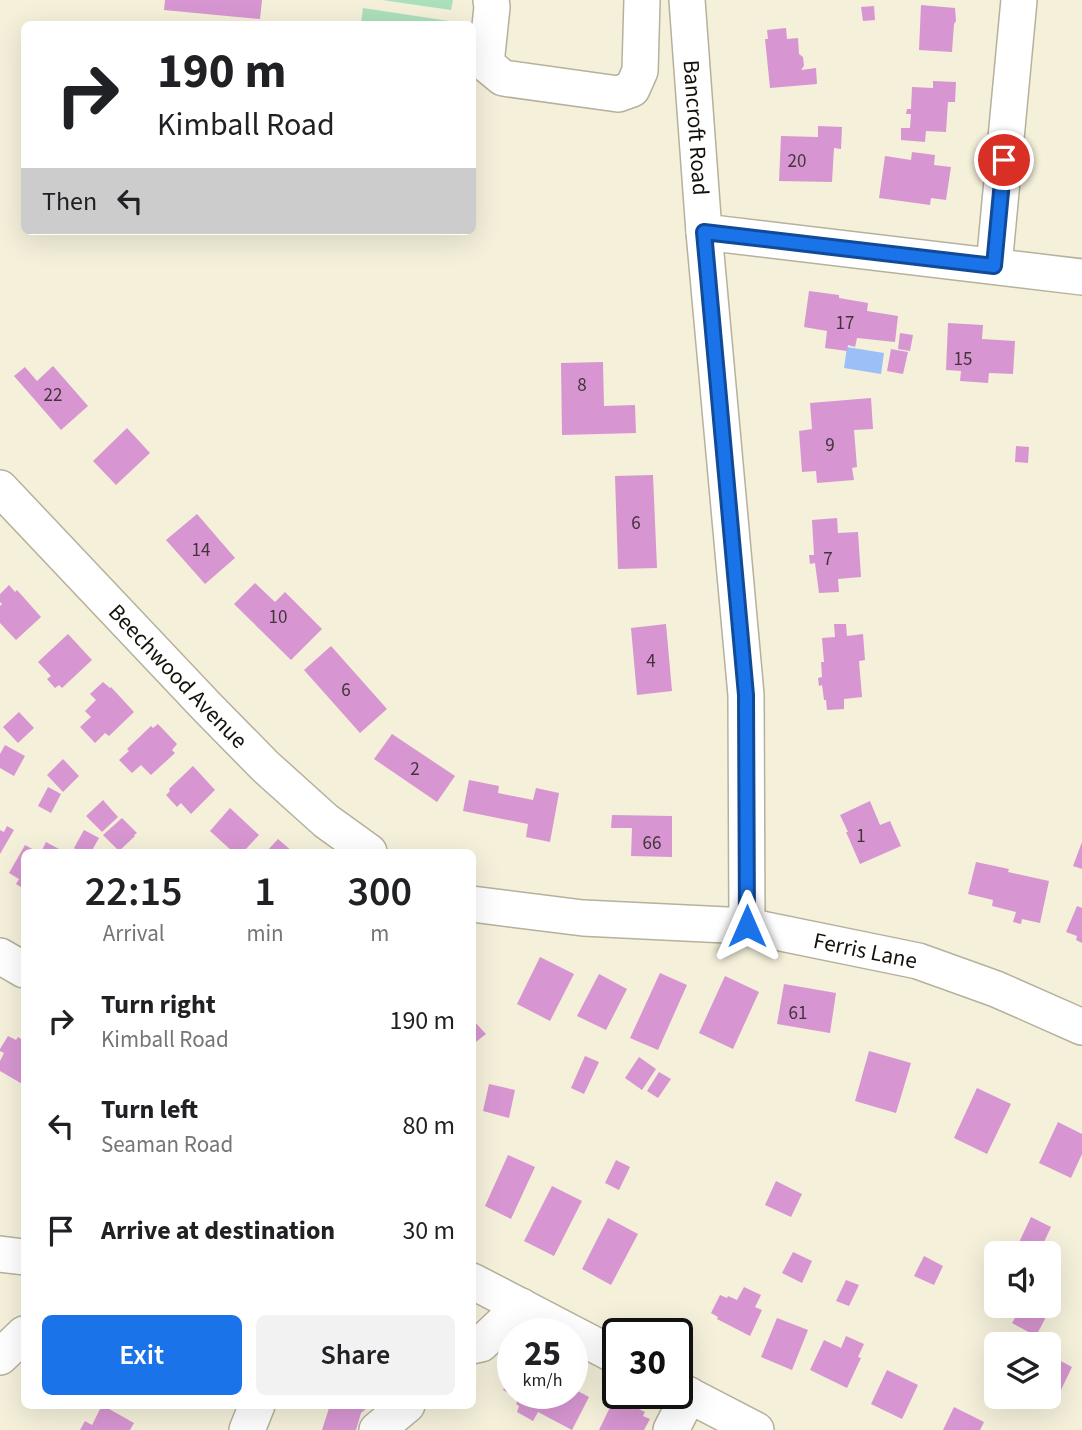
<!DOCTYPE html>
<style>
:root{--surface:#fff;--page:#f2f2f2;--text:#202124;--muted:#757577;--accent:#1a73e8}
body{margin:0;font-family:"Source Sans 3",sans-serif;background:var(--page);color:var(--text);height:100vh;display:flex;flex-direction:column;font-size:26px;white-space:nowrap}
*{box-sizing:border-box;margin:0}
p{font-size:23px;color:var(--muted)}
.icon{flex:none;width:38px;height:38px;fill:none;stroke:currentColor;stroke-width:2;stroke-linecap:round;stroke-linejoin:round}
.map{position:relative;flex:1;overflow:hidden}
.sheet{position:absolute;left:21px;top:849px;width:455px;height:560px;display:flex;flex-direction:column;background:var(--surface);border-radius:10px;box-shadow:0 7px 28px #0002}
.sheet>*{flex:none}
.banner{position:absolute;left:21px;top:21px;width:455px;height:214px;border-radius:10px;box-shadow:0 7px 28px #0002;background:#fff;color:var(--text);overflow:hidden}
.tools{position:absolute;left:984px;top:1241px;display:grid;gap:14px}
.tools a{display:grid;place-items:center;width:77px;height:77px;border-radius:10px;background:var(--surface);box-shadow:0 7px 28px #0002;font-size:35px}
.speed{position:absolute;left:497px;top:1318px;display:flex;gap:14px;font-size:35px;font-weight:700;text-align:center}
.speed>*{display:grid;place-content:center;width:91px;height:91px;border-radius:50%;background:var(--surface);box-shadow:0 7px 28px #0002;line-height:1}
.speed small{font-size:18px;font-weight:400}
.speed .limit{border:4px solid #111;border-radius:10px;background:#fff;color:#111}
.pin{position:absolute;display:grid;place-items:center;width:60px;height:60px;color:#fff;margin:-30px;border:4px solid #fff;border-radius:50%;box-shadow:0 2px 7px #0007}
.me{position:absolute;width:77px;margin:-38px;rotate:0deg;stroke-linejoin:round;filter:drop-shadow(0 0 5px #0008)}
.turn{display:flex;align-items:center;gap:24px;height:147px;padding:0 21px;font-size:32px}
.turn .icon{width:91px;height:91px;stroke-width:2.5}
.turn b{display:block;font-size:49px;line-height:60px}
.then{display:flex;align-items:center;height:66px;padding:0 21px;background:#0003;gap:14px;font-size:26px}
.eta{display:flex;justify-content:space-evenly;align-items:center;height:119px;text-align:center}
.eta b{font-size:42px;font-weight:600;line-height:49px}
.cta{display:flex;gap:14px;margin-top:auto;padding:14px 21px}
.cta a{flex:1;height:80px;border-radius:10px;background:var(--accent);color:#fff;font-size:28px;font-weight:600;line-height:80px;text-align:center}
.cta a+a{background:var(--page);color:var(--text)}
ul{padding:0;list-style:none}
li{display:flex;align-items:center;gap:21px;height:105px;padding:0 21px}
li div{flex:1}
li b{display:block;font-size:26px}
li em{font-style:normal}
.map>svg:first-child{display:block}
</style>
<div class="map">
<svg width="1082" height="1430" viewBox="0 0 1082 1430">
<rect width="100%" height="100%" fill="#f4f0da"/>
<!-- green -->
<g fill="#acdfbc">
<path d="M382,0H453L451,10Z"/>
<path d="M363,8L449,21V24H361Z"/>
</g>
<!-- water -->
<path fill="#9ac0f7" d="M847,347L884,353L881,374L844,368Z"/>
<!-- building -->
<g fill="#d796d1">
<path d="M165,0H262L260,19L164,10Z"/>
<path d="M921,5L955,8L956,21L954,24L952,52L919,50Z"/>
<path d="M874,6L875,20L863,21L861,7Z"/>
<path d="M786,28L787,39L798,38L799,54L803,57L804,66L801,70L816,68L817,84L770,88L765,39H768L767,30Z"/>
<path d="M933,81L956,82L955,102H948L946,132L926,131L925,142L901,140V128H910L911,114H906L907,109H911L912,87L933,88Z"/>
<path d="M818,126L842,127L841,149L834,148L832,182L779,181L781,136L818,137Z"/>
<path d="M912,152L935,155L934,165L951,167L946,200L931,198L930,205L879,198L885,156L911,160Z"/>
<path d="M809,291L839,295V298L868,303L867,311L898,316L895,342L857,338L855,347L848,345L847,351L825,348L827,331L804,327Z"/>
<path d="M948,323L983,325L982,339L1015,341L1013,374L989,373L988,383L960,381L961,371L946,370Z"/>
<path d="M900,333L913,335L910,351L898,349Z"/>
<path d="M891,349L908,352L903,374L887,371Z"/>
<path d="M603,362L604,406L635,405L636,433L562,435L561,363Z"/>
<path d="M53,366L88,406L61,430L14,376L25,367L37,381Z"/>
<path d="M871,398L873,429L854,430L857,467L852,468L854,480L817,483L816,471L802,472L799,431L812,429L810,403Z"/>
<path d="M127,428L150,453L116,485L93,461Z"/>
<path d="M1016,446L1029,447L1028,463L1015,462Z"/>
<path d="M653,475L657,568L618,569L615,476Z"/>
<path d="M197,514L235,558L205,584L166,540Z"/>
<path d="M837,518L838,533L858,532L861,577L838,579L839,592L819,593L815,563L810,564L809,555H814L812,520Z"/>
<path d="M255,583L275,602L285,592L322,629L291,660L234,604Z"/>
<path d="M9,585L15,592L17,590L41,617L16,640L0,623V606L2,604L0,602V594Z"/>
<path d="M666,624L672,691L637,695L631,628Z"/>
<path d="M834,624H846L847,636L863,634L865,660L859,661L862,697L844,699V709L827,710L826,700H824L822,685L819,686L818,678L822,677L821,662H824L822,638L835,637Z"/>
<path d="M68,634L92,660L62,688L59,685L55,688L47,679L51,676L38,662Z"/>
<path d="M331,646L387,709L360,733L304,670Z"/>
<path d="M103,682L110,688L111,687L134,712L109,736L105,733L95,743L80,727L91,717L85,711L96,700L90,694Z"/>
<path d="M19,712L34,728L18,743L3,727Z"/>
<path d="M158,724L177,744L172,750L175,753L151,775L141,765L132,773L119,760L129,751L127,749L151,726L153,728Z"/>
<path d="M392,734L455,776L437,802L374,759Z"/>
<path d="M5,745L25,756L14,776L0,768V754Z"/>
<path d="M63,759L79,776L63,792L47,775Z"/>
<path d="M193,766L215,790L191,814L181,803L177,807L166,795L170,791L169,789Z"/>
<path d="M469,780L499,786L498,793L533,800L536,788L559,793L550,842L526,837L528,824L463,811Z"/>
<path d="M48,787L61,794L51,813L38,806Z"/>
<path d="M103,800L118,817L102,832L86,816Z"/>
<path d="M870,801L880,825L890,821L901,846L860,864L846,832H848L840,815Z"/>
<path d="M230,808L259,835L243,852H233L210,831Z"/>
<path d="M612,815L672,816V857L631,856L632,828H611Z"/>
<path d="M122,818L137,833L134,835L135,836L119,851L103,835Z"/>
<path d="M7,826L14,830L0,854V830L4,832Z"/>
<path d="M84,830L99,838L91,852H80L74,848Z"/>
<path d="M278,839L293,852H266Z"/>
<path d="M46,842L59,849L57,852H41Z"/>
<path d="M1082,842V869L1073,866Z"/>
<path d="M25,845L38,852H24V889L16,884L19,879L9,873Z"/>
<path d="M976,862L1009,869L1008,872L1049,881L1040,923L1022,919L1021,924L1013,922L1016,912L992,906L993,900L968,894Z"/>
<path d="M1077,906L1082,908V943L1076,940L1077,936L1066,932Z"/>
<path d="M540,957L574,974L550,1021L517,1004Z"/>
<path d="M660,973L687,985L658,1050L630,1038Z"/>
<path d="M599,974L627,989L606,1030L577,1016Z"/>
<path d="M725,976L759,992L733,1049L699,1033Z"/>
<path d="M784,984L836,993L830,1033L777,1024Z"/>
<path d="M472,1019L486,1034L472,1045Z"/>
<path d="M8,1036L16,1040L18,1037L24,1041V1085L0,1071V1061L4,1053L0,1051V1049Z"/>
<path d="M869,1051L911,1063L896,1113L855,1101Z"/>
<path d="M585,1056L599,1062L584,1094L571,1088Z"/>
<path d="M639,1057L656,1069L642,1090L625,1078Z"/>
<path d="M659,1072L671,1079L658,1098L647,1091Z"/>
<path d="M489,1084L515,1090L509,1118L483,1111Z"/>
<path d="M977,1088L1011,1104L987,1154L954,1138Z"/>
<path d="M1058,1122L1082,1134V1154L1071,1178L1039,1163Z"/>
<path d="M508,1155L535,1167L511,1219L485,1206Z"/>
<path d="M616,1160L630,1167L619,1190L605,1183Z"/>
<path d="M776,1181L802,1194L791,1217L765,1205Z"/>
<path d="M552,1186L582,1201L554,1256L524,1241Z"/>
<path d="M1031,1217L1051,1227L1039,1253H1014Z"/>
<path d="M608,1218L638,1234L611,1285L582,1269Z"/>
<path d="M793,1252L812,1261L802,1283L782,1273Z"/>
<path d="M924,1256L943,1266L934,1285L914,1276Z"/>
<path d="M846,1280L859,1285L849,1306L836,1301Z"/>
<path d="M744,1287L761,1295L755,1307L762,1310L750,1336L717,1319L718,1317L711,1313L720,1295L727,1298L728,1296L737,1300Z"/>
<path d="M1022,1306L1046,1317L1036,1336L1012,1323Z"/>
<path d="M777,1318L808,1330L792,1370L761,1357Z"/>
<path d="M846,1336L864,1344L858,1357L861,1358L847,1388L810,1370L824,1340L841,1348Z"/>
<path d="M1055,1358L1072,1367L1061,1390L1048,1384V1372Z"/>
<path d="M887,1370L918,1385L902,1419L871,1404Z"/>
<path d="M513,1372V1393H572V1388L589,1397L572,1430L538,1412L533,1421L517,1412L519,1406L516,1404L519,1398L503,1390Z"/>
<path d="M615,1397L645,1412L643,1416L650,1419L644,1430H599Z"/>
<path d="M102,1405L134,1423L130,1430H80L85,1421L92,1425Z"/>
<path d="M330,1405H370L361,1413L356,1430H322Z"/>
<path d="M954,1407L984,1422L980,1430H943Z"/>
</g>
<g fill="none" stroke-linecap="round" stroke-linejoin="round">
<!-- minor casing -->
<g stroke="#b5b19d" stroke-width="38">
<g id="minor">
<path d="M491,0L492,7L486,64L503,78L618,94L632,89L640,71L642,0"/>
<path id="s1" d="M687,0L704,232L746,695L747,926"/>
<path d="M704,232L1082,277"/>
<path d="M994,266L1019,0"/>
<path id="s2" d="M0,488L207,707L265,766L326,821L369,852"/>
<path id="s3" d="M472,904L583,918L747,926L918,961L996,989L1082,1027"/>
<path d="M0,956L24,970"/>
<path d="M0,1254L24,1257"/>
<path d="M472,1281L618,1357"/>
<path d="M472,1346L481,1344L521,1306"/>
<path d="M0,1357L24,1334"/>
<path d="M677,1389L756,1430"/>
<path d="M247,1430L257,1405"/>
<path d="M377,1430L407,1405"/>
<path d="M671,1430L689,1395"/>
</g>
</g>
<!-- minor -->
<use href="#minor" stroke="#fff" stroke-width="35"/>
</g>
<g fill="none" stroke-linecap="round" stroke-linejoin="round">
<!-- route casing -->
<g stroke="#114b97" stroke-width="18">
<path id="route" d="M747,926L746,695L704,232L994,266L1004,160"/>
</g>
<!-- route -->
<use href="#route" stroke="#1a73e8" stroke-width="12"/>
</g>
<g text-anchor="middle" stroke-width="7" stroke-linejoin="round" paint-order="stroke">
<!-- number labels -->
<g font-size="19" fill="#44323c">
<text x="797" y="167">20</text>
<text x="845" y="329">17</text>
<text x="963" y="365">15</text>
<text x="582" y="391">8</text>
<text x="53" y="401">22</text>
<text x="830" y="451">9</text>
<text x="636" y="529">6</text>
<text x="201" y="556">14</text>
<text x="828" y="565">7</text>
<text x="278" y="623">10</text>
<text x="651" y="667">4</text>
<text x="346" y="696">6</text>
<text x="415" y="775">2</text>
<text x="861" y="842">1</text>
<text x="652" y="849">66</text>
<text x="798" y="1019">61</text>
</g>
<!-- street labels -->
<g font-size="23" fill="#13110a" stroke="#f4f0da">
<text dy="8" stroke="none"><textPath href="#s1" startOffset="128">Bancroft Road</textPath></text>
<text dy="8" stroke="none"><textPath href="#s2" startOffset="259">Beechwood Avenue</textPath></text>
<text dy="8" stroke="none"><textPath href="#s3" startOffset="397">Ferris Lane</textPath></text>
</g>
</g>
</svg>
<div class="tools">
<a><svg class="icon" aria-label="sound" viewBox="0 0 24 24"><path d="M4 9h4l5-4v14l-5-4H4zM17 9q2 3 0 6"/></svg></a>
<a><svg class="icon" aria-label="layers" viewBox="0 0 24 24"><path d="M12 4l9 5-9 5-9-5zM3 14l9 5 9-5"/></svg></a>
</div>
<div class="speed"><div>25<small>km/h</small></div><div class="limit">30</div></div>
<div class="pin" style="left:1004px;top:160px;background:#d93025"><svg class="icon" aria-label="arrive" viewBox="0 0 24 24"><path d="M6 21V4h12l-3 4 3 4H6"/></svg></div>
<svg class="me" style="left:747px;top:926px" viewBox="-20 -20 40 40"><path d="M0-17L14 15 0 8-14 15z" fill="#1a73e8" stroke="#fff" stroke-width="4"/></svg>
<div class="banner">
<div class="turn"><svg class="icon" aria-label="right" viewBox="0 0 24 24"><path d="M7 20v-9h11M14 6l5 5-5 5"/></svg><div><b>190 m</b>Kimball Road</div></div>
<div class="then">Then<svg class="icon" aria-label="left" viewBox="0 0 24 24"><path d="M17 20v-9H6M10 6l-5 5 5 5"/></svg></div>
</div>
<section class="sheet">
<div class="eta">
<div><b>22:15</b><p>Arrival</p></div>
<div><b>1</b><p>min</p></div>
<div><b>300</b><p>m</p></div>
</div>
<ul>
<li><svg class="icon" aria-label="right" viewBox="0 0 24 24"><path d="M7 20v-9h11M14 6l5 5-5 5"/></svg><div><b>Turn right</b><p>Kimball Road</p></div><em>190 m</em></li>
<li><svg class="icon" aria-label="left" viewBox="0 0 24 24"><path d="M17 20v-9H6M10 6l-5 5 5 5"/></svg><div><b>Turn left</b><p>Seaman Road</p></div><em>80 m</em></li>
<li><svg class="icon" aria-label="arrive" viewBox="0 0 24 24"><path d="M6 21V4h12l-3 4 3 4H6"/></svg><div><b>Arrive at destination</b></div><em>30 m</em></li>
</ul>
<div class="cta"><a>Exit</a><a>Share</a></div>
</section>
</div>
